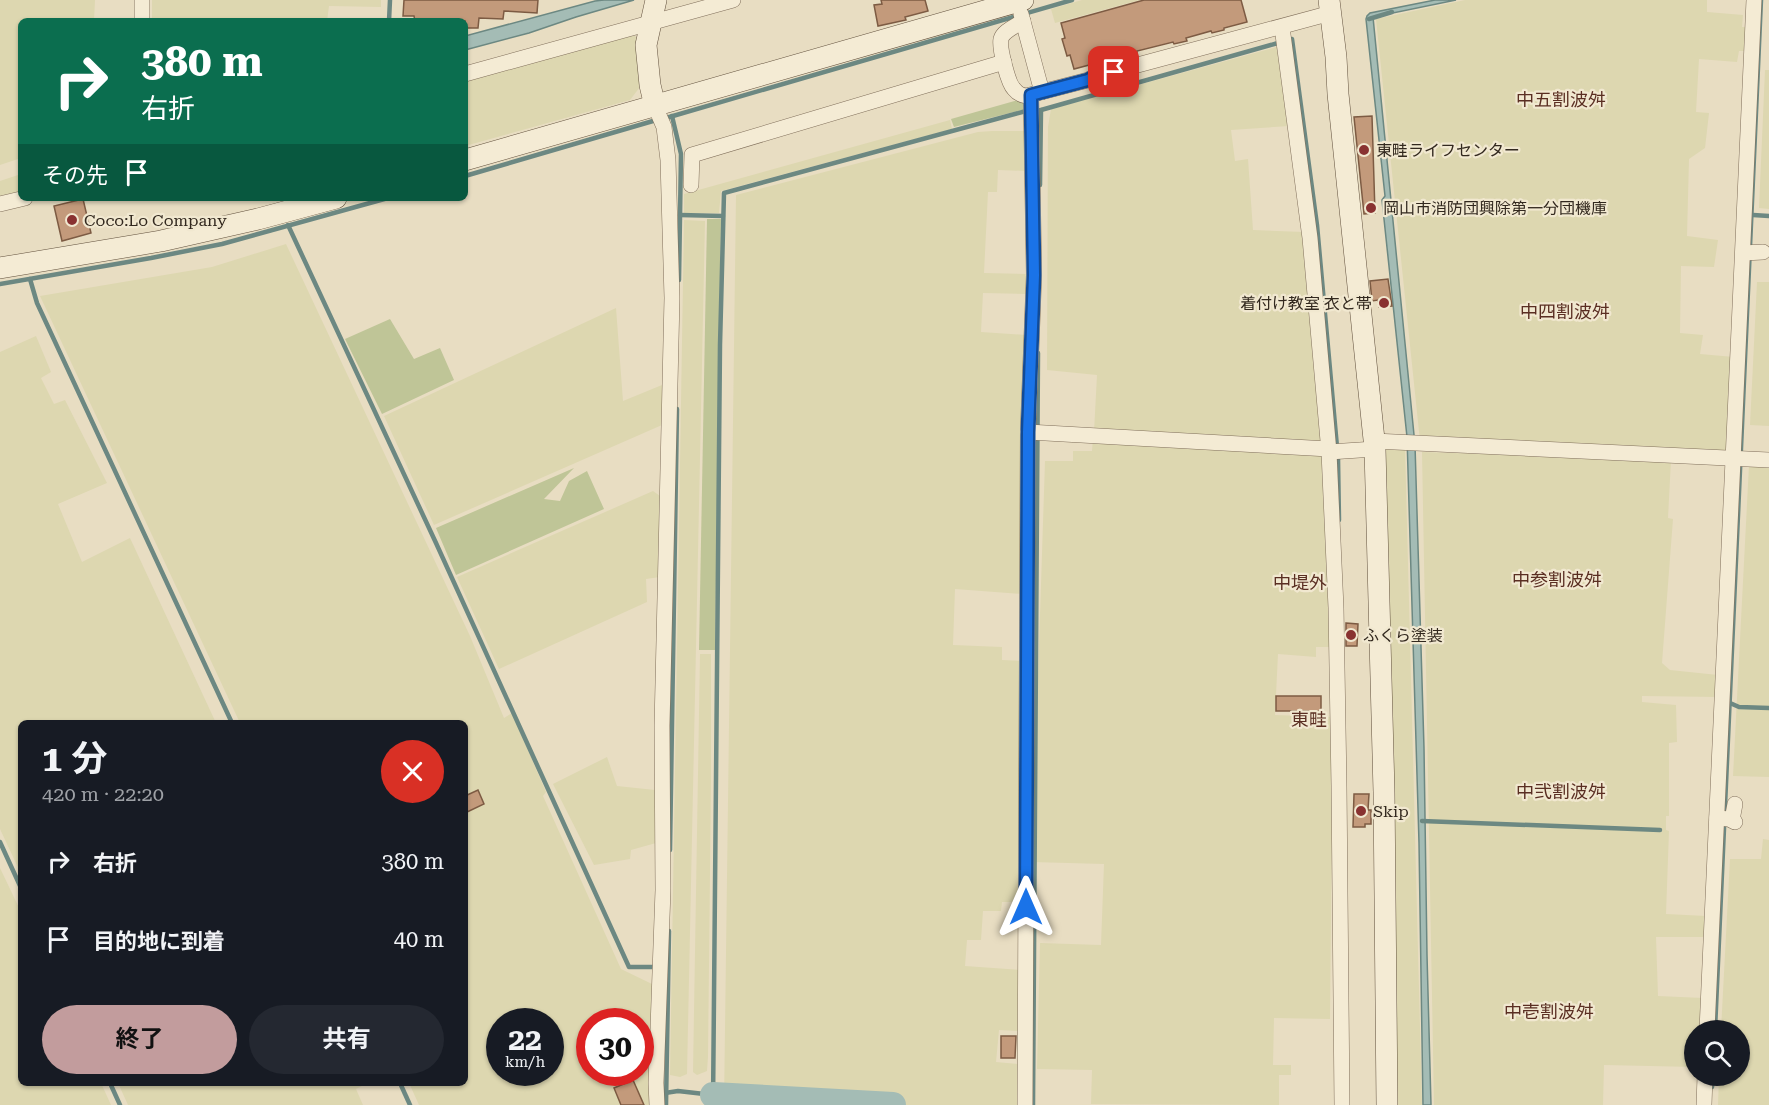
<!DOCTYPE html>
<html lang="ja">
<meta charset="utf-8">
<style>
:root{--surface:#171b24;--page:#242831;--text:#f1f3f6;--muted:#9ea1a6;--accent:#c29c9d}
body{margin:0;font-family:"Roboto Serif","Noto Sans JP",serif;background:var(--page);color:var(--text);height:100vh;display:flex;flex-direction:column;font-size:22px;white-space:nowrap}
*{box-sizing:border-box;margin:0}
p{font-size:20px;color:var(--muted)}
.icon{flex:none;width:33px;height:33px;fill:none;stroke:currentColor;stroke-width:2;stroke-linecap:round;stroke-linejoin:round}
.map{position:relative;flex:1;overflow:hidden}
.drawer{position:absolute;left:18px;top:720px;width:450px;height:366px;display:flex;flex-direction:column;background:var(--surface);border-radius:9px;box-shadow:0 2px 4px #0004}
.drawer>*{flex:none}
.hud{position:absolute;left:18px;top:18px;width:450px;height:183px;border-radius:9px;box-shadow:0 2px 4px #0004;background:#0b6e4f;color:#fff;overflow:hidden}
.tools{position:absolute;left:1684px;top:1020px;display:grid;gap:12px}
.tools a{display:grid;place-items:center;width:66px;height:66px;border-radius:50%;background:var(--surface);box-shadow:0 2px 4px #0004;font-size:30px}
.speed{position:absolute;left:486px;top:1008px;display:flex;gap:12px;font-size:30px;font-weight:700;text-align:center}
.speed>*{display:grid;place-content:center;width:78px;height:78px;border-radius:50%;background:var(--surface);box-shadow:0 2px 4px #0004;line-height:1}
.speed small{font-size:15px;font-weight:400}
.speed .limit{border:9px solid #d22;background:#fff;color:#111}
.pin{position:absolute;display:grid;place-items:center;width:51px;height:51px;color:#fff;margin:-26px;border-radius:12px;box-shadow:0 3px 9px #0006}
.me{position:absolute;width:66px;margin:-33px;rotate:0deg;stroke-linejoin:round;filter:drop-shadow(0 0 4px #0008)}
.turn{display:flex;align-items:center;gap:21px;height:126px;padding:0 24px;font-size:27px}
.turn .icon{width:78px;height:78px;stroke-width:2.5}
.turn b{display:block;font-size:42px;line-height:51px}
.then{display:flex;align-items:center;height:57px;padding:0 24px;background:#0003;gap:12px;font-size:22px}
.round{display:grid;place-items:center;flex:none;width:63px;height:63px;border-radius:32px;background:var(--page)}
.headline{display:flex;align-items:center;justify-content:space-between;height:102px;padding:0 24px}
h1{font-size:36px;font-weight:700;line-height:45px}
.button{display:flex;gap:12px;margin-top:auto;padding:12px 24px}
.button a{flex:1;height:69px;border-radius:36px;background:var(--accent);color:#111;font-size:24px;font-weight:700;line-height:69px;text-align:center}
.button a+a{background:var(--page);color:var(--text)}
ul{padding:0;list-style:none}
li{display:flex;align-items:center;gap:18px;height:78px;padding:0 24px}
li div{flex:1}
li b{display:block;font-size:22px}
li em{font-style:normal}
.map>svg:first-child{display:block}
</style>
<div class="map">
<svg width="1769" height="1105" viewBox="0 0 1769 1105">
<rect width="100%" height="100%" fill="#e8ddc2"/>
<!-- farmland -->
<g fill="#ddd7b0" fill-rule="evenodd">
<path d="M0,0H95L94,21H21V158L0,165Z"/>
<path d="M152,0H381V7L329,6L327,21H152Z"/>
<path d="M1082,0H1140L1055,23L1051,9Z"/>
<path d="M1465,0H1707V12L1743,15L1742,27H1748V51H1739L1737,62L1699,59L1696,112L1709,113L1705,148L1689,159L1687,236L1718,240L1714,267L1681,266L1680,333L1703,335L1700,354L1734,357L1729,454L1420,441L1376,19Z"/>
<path d="M631,34L638,38L640,87L630,100L465,146V81Z"/>
<path d="M1280,46L1289,126L1231,130L1235,161L1248,159L1253,230L1304,232L1323,445L1094,432L1097,375L1047,370L1048,127L1051,109Z"/>
<path d="M1765,70H1769V209L1759,208Z"/>
<path d="M950,120L952,129L721,191L719,213H684V194Z"/>
<path d="M992,131H1027V171L998,170L997,192H988L984,273L1027,274L1026,294L983,293L981,332L1026,335L1023,594L955,589L953,645L1002,647V660L1021,661L1020,902H1002L1001,911H983L981,940H967L965,966L1021,970L1018,1031L999,1030L996,1062L1019,1064V1105H724L736,195L978,132Z"/>
<path d="M21,174V191L0,196V181Z"/>
<path d="M684,220L705,221L687,1074L680,1077L670,1075Z"/>
<path d="M286,244L470,636L504,718L512,713L546,792L543,796L621,969L652,984L651,1105H419L409,1083H465V723H240L40,296L212,267ZM500,1022H550V1072H500ZM590,1022H640V1072H590Z"/>
<path d="M1757,282H1769V426L1750,425Z"/>
<path d="M616,308L623,401L662,385V425L434,525L384,416Z"/>
<path d="M36,336L51,372L41,378L54,404L65,400L107,483L58,504L82,562L130,538L216,723H21V874L0,829V352Z"/>
<path d="M1093,438L1325,454L1332,647H1316V657L1278,654L1275,715L1333,717L1330,1019L1274,1018L1273,1065H1291V1075H1279V1105L1091,1104L1092,1070L1037,1069L1040,943L1101,945L1104,864L1032,862L1045,461H1073V451H1092Z"/>
<path d="M1385,446H1405L1422,1105H1394Z"/>
<path d="M1422,452L1671,460L1668,518L1673,519L1662,663L1670,670L1718,675V697L1642,696V702L1676,705L1677,742L1669,743V816H1666V830L1669,831L1666,914L1706,916L1705,937H1656L1658,996L1703,998L1701,1030H1695V1067L1604,1065L1603,1105H1434Z"/>
<path d="M1749,465H1769V777L1733,776Z"/>
<path d="M653,491L660,496V577L646,579L647,602L499,669L457,577Z"/>
<path d="M700,654H711V781L708,1057L707,1071L697,1075L693,1072Z"/>
<path d="M607,757L617,786L655,790L656,843L631,850L630,859L594,865L553,784Z"/>
<path d="M1763,839L1769,840V1105H1718L1719,1076H1740V1030H1721L1730,859H1761Z"/>
<path d="M0,868L21,912V1083H101L111,1105H0Z"/>
<path d="M118,1083H368L356,1089L363,1105H128Z"/>
</g>
<!-- green -->
<g fill="#bfc597">
<path d="M1018,100L1026,103V109L954,127L951,119Z"/>
<path d="M707,219H721L715,650H699Z"/>
<path d="M390,319L414,359L440,348L454,380L382,414L345,339Z"/>
<path d="M574,468L544,499L560,501L569,481L587,471L604,509L456,575L436,528Z"/>
</g>
<!-- water -->
<g fill="#a4bcb5" stroke="#6c8882" stroke-width="1.5">
<path d="M604,0H634L576,17L529,33L465,50V36L595,1Z"/>
<path d="M1435,0H1456L1373,17L1415,445L1424,748L1427,955L1431,1105H1423L1419,843L1407,437L1382,200L1385,196L1366,19L1367,16L1370,13Z"/>
</g>
<g fill="none" stroke-linecap="round" stroke-linejoin="round">
<!-- stream -->
<g stroke="#6c8882" stroke-width="4.5">
<path d="M1369,19L1392,12"/>
<path d="M389,21L390,0"/>
<path d="M1288,40L1292,39L1317,225L1338,458L1339,520"/>
<path d="M672,116L681,154L679,280"/>
<path d="M666,118L1072,0"/>
<path d="M465,176L653,121"/>
<path d="M1040,185L1041,110"/>
<path d="M680,215L723,216"/>
<path d="M1753,215L1769,216"/>
<path d="M288,225L436,543L629,967H654"/>
<path d="M30,279L37,303L232,723"/>
<path d="M0,284L151,258L222,244L388,198"/>
<path d="M1730,703L1739,707L1769,708"/>
<path d="M1422,821L1660,830"/>
<path d="M0,842L21,888"/>
<path d="M670,850L677,409"/>
<path d="M1715,1030L1761,0"/>
<path d="M110,1083L120,1105"/>
<path d="M400,1083L410,1105"/>
<path d="M1712,1087L1713,1076"/>
<path d="M665,1093L678,1091L713,1095"/>
<path d="M666,1105L669,931"/>
<path d="M713,1105L720,345L724,193L1026,111L1041,110L1278,43"/>
<path d="M1033,1105L1038,353"/>
</g>
<!-- river -->
<path stroke="#a4bcb5" stroke-width="26" d="M713,1095L893,1105"/>
</g>
<!-- building -->
<g fill="#c39a7b" stroke="#7d5b43" stroke-width="1.5">
<path d="M404,0H538L537,13L504,11L503,19L479,18L478,28H465V21H415L414,16H403Z"/>
<path d="M881,0H925L928,11L905,17L906,20L878,26L874,5L882,4Z"/>
<path d="M1144,0H1241L1247,22L1224,28V30L1212,33L1211,31L1186,38L1187,41L1174,44L1173,42L1137,51V54L1123,58V56L1074,69L1070,55L1067,56L1062,39L1065,38L1061,23Z"/>
<path d="M1372,116L1375,213L1364,214L1354,117Z"/>
<path d="M83,199L91,233L62,241L54,206Z"/>
<path d="M1388,279L1392,306L1379,307L1378,300L1372,301L1370,281Z"/>
<path d="M1346,623L1358,624L1357,646H1346Z"/>
<rect x="1276" y="696" width="45" height="15"/>
<path d="M478,790L484,804L465,813V796Z"/>
<path d="M1354,794H1369L1368,810H1371V824H1365V827H1353Z"/>
<path d="M1001,1036H1016L1015,1058H1001Z"/>
<path d="M633,1080L644,1105H621L614,1088Z"/>
</g>
<g fill="none" stroke-linecap="round" stroke-linejoin="round">
<!-- street casing -->
<g stroke="#806f5b" stroke-width="16">
<g id="street">
<path d="M1021,14L1042,92"/>
<path d="M142,21V0"/>
<path d="M1023,21C1016,26 1003,31 1001,39C999,48 1008,83 1014,89C1018,94 1021,95 1026,96L1088,80L1093,77L1331,13"/>
<path d="M1282,27L1310,238L1329,452L1336,608L1339,786L1342,1105"/>
<path d="M465,74L733,0"/>
<path d="M655,106L664,127L668,160L672,298L662,726L663,890L656,1083L657,1105"/>
<path d="M691,185L692,155L1004,62"/>
<path d="M0,204L25,198"/>
<path d="M1743,253L1763,252"/>
<path d="M1028,432L1329,449"/>
<path d="M1374,441L1769,460"/>
<path d="M1329,452L1375,449"/>
<path d="M1717,818L1729,819L1735,822"/>
<path d="M1732,820L1735,804"/>
<path d="M1707,1030L1754,0"/>
<path d="M1025,1105L1028,432L1034,275L1031,95"/>
<path d="M1704,1105L1705,1076"/>
</g>
</g>
<!-- secondary casing -->
<g stroke="#62513e" stroke-width="22">
<g id="secondary">
<path d="M1329,0L1336,57L1338,94L1375,449L1384,792L1387,1105"/>
<path d="M655,106L650,85L646,45L656,0"/>
<path d="M465,160L1023,0"/>
<path d="M0,268L161,241L258,219L336,198"/>
</g>
</g>
<!-- street -->
<use href="#street" stroke="#f4ebd4" stroke-width="15"/>
<!-- secondary -->
<use href="#secondary" stroke="#f4ebd4" stroke-width="21"/>
</g>
<g fill="none" stroke-linecap="round" stroke-linejoin="round">
<!-- route casing -->
<g stroke="#114b97" stroke-width="15">
<path id="route" d="M1026,907L1028,432L1034,275L1031,95L1088,80L1093,77L1114,72"/>
</g>
<!-- route -->
<use href="#route" stroke="#1a73e8" stroke-width="10"/>
</g>
<!-- markers -->
<g fill="#893231" stroke="#f1e8d0" stroke-width="2">
<circle cx="1364" cy="150" r="6"/>
<circle cx="1371" cy="208" r="6"/>
<circle cx="72" cy="220" r="6"/>
<circle cx="1384" cy="303" r="6"/>
<circle cx="1351" cy="635" r="6"/>
<circle cx="1361" cy="811" r="6"/>
</g>
<g text-anchor="middle" stroke-width="4.5" stroke-linejoin="round" paint-order="stroke">
<!-- poi labels -->
<g font-size="16" fill="#32281e" stroke="#f1e8d0" text-anchor="start">
<text x="1376" y="156">東畦ライフセンター</text>
<text x="1383" y="214">岡山市消防団興除第一分団機庫</text>
<text x="84" y="226">Coco:Lo Company</text>
<text x="1372" y="309" text-anchor="end">着付け教室 衣と帯</text>
<text x="1363" y="641">ふくら塗装</text>
<text x="1373" y="817">Skip</text>
</g>
<!-- neighbourhood labels -->
<g font-size="18" fill="#5a2e22" stroke="#f1e8d0">
<text x="1561" y="106">中五割波舛</text>
<text x="1565" y="318">中四割波舛</text>
<text x="1557" y="586">中参割波舛</text>
<text x="1300" y="589">中堤外</text>
<text x="1309" y="726">東畦</text>
<text x="1561" y="798">中弐割波舛</text>
<text x="1549" y="1018">中壱割波舛</text>
</g>
</g>
</svg>
<div class="tools">
<a><svg class="icon" aria-label="search" viewBox="0 0 24 24"><circle cx="10" cy="10" r="6"/><path d="M15 15l6 6"/></svg></a>
</div>
<div class="speed"><div>22<small>km/h</small></div><div class="limit">30</div></div>
<div class="pin" style="left:1114px;top:72px;background:#d93025"><svg class="icon" aria-label="arrive" viewBox="0 0 24 24"><path d="M6 21V4h12l-3 4 3 4H6"/></svg></div>
<svg class="me" style="left:1026px;top:907px" viewBox="-20 -20 40 40"><path d="M0-17L14 15 0 8-14 15z" fill="#1a73e8" stroke="#fff" stroke-width="4"/></svg>
<div class="hud">
<div class="turn"><svg class="icon" aria-label="right" viewBox="0 0 24 24"><path d="M7 20v-9h11M14 6l5 5-5 5"/></svg><div><b>380 m</b>右折</div></div>
<div class="then">その先<svg class="icon" aria-label="arrive" viewBox="0 0 24 24"><path d="M6 21V4h12l-3 4 3 4H6"/></svg></div>
</div>
<section class="drawer">
<div class="headline"><div><h1>1 分</h1><p>420 m · 22:20</p></div><a class="round" style="background:#d93025;color:#fff"><svg class="icon" aria-label="close" viewBox="0 0 24 24"><path d="M6 6l12 12M18 6L6 18"/></svg></a></div>
<ul>
<li><svg class="icon" aria-label="right" viewBox="0 0 24 24"><path d="M7 20v-9h11M14 6l5 5-5 5"/></svg><div><b>右折</b></div><em>380 m</em></li>
<li><svg class="icon" aria-label="arrive" viewBox="0 0 24 24"><path d="M6 21V4h12l-3 4 3 4H6"/></svg><div><b>目的地に到着</b></div><em>40 m</em></li>
</ul>
<div class="button"><a>終了</a><a>共有</a></div>
</section>
</div>
